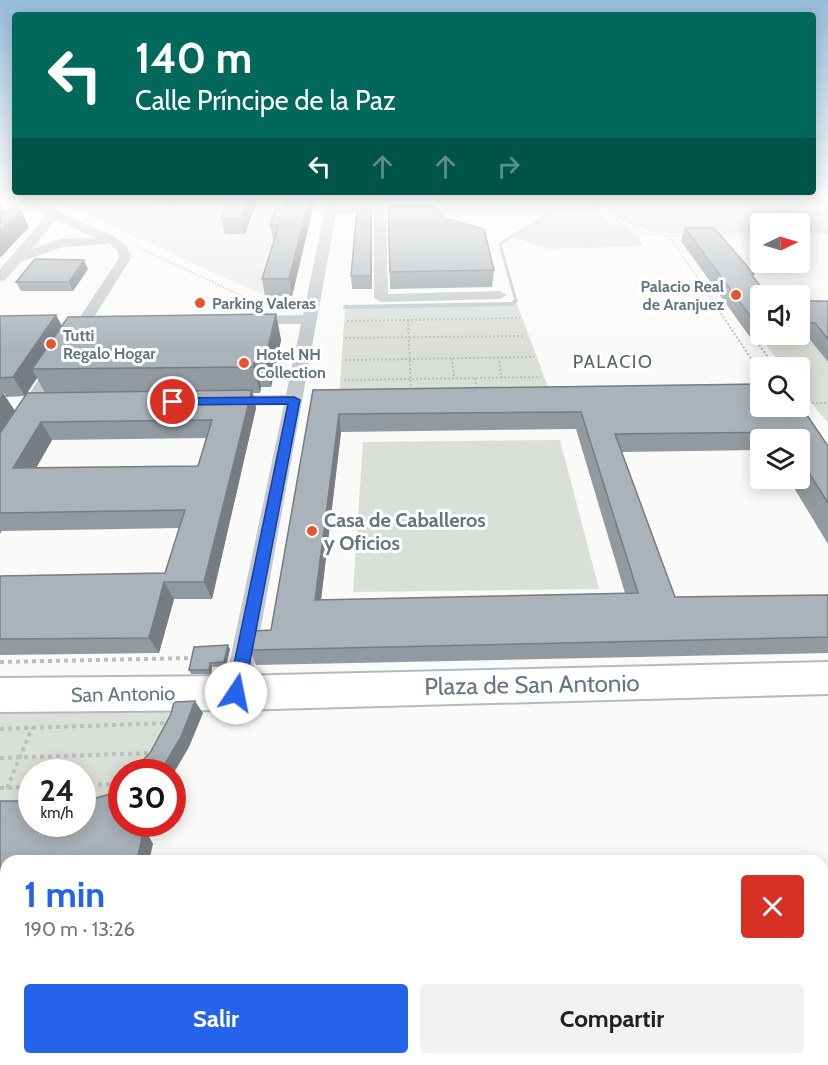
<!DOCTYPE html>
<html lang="es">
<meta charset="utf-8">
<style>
:root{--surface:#fff;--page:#f2f2f2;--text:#202124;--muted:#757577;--accent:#2563eb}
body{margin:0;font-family:Cabin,sans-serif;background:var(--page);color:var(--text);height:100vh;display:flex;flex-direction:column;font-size:22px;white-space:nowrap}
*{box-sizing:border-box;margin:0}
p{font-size:20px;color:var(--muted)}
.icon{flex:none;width:33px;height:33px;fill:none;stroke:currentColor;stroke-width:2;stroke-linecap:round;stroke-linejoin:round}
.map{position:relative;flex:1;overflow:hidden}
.drawer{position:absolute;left:0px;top:855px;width:828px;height:210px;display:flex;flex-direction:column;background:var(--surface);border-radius:18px 18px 0 0;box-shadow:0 3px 15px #0003}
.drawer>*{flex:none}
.guide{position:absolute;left:12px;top:12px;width:804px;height:183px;border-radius:6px;box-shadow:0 3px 15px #0003;background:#00695c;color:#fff;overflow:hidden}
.needle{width:39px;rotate:85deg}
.fabs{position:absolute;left:750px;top:213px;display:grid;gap:12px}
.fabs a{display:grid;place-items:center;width:60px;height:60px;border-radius:6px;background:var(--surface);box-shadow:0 3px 15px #0003;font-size:30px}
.speed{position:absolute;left:18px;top:759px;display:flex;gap:12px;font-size:30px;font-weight:700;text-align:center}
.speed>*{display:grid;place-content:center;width:78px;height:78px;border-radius:50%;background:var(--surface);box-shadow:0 3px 15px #0003;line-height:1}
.speed small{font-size:15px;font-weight:400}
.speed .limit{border:9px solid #d22;background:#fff;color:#111}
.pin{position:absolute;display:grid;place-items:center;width:51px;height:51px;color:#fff;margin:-26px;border:3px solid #fff;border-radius:50%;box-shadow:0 2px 6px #0007}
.me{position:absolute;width:66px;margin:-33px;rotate:11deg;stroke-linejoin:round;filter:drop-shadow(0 0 4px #0008)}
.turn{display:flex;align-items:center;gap:21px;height:126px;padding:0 24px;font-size:27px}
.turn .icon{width:78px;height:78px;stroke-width:2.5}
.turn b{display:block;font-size:42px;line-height:51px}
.lanes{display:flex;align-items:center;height:57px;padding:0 24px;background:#0003;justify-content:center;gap:30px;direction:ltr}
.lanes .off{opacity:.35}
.round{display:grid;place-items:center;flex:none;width:63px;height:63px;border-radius:6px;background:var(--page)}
.overview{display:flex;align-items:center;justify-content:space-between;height:102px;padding:0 24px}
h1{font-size:36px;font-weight:800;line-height:45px;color:var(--accent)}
.action{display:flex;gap:12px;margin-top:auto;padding:12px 24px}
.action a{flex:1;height:69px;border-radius:6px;background:var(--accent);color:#fff;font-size:24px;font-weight:800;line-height:69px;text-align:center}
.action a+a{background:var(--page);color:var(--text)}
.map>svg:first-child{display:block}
</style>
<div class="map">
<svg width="828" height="1065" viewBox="0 0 828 1065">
<rect width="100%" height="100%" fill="#fafaf8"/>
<!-- built -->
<path fill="#e8e9e9" d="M53,200H316L292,296H266Z"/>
<!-- green -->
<g fill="#dadfd7">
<path d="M610,200H828V232H800V224H760V232C719,233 639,245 610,210Z"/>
<path d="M550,213L602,214L609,221L636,234L643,246L549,249L512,237Z"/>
<path d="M516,301L552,398L339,401L345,307L505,304Z"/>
<path d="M807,336L828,362V423L800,389V368L783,367L760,337Z"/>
<path d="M560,440L599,589L353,592L363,442Z"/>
<path d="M182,708L148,772H122L121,800L83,806L82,772H32L31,807L0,808V714Z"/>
<path d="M6,971V1059H22L19,1065H0V971Z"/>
</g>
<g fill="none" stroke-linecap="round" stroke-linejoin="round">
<!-- stream-far1 -->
<path stroke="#bbc7cb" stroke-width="3" d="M516,301L500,244L548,214"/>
<!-- stream -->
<path stroke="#bbc7cb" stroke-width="4" d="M345,307L512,304L516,300"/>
<!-- secondary casing -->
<g stroke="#b3babf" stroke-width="4">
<path id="secondary" d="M828,662V694L236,710L0,712V678L236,676Z"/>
</g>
<!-- path-far3 -->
<g stroke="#bbbfc2" stroke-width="1.5" stroke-dasharray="1.5 1.5" stroke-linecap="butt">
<path d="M734,201L754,202L769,209L770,214C755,220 736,219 727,205Z"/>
<path d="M609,214C630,235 658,236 686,236"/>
<path d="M757,218L762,224"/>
<path d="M800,234L828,233"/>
<path d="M717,235L760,234"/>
<path d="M669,236L713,301"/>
<path d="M136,246L253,301"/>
</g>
<!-- path-far2 -->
<g stroke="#bbbfc2" stroke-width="2" stroke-dasharray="2 2" stroke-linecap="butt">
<path d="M250,300L257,303L286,306"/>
<path d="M712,300L760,372"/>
<path d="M716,306H731"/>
<path d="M408,320L411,390"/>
<path d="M347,321L520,318"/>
<path d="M752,335L776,368"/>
<path d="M345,338L525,336"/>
<path d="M498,357L502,378"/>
<path d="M452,358L454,378"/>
<path d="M345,360L534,357"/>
<path d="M475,378L477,391"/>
<path d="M344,380L541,377"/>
<path d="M800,400L807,410"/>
<path d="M812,403H828"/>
</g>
<!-- path-far1 -->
<g stroke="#bbbfc2" stroke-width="4" stroke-dasharray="4 4" stroke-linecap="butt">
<path d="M0,662L193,658"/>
<path d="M0,729L169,723"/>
<path d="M0,758L154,753"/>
<path d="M82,785L122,784"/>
<path d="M0,788L32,787"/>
<path d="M7,788L32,728"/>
</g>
<!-- path -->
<path stroke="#bbbfc2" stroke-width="4.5" stroke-dasharray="4.5 4.5" stroke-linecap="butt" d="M0,1036H6"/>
<!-- minor -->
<g fill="#c3c8cc" fill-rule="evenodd">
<path d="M17,200H32L117,238L127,246L131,258L7,456L0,458V438L119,258L117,250L109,244L62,247L21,262L5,280L0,281V269L45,218L44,214ZM56,220L96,238L60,239L32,249Z"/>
<path d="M327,200H338L337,208L589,207L588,200H599L602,210L596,213L386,214L388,294L500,291L507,295L500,299L381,302L374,298V214H336L249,693L245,702L236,705L227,702L223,693L284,405L226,406L220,405L217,401L220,397L226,396L286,395L301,324H250L243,320L250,316L303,315Z"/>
</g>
<!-- secondary -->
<use href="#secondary" fill="#fff" fill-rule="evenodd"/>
</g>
<!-- wall -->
<g fill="#929a9f" fill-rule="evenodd">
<path d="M148,200H257L245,234H225L221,218L228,203L149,204Z"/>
<path d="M388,206L444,218L494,270L492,287L390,289Z"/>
<path d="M313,207L292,296H265L262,279L274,242L270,225L286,208Z"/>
<path d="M372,222V289H352L351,276Z"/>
<path d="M685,228L754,274L753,277L760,296V334H800V301H828V362L807,336L750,337L681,241Z"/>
<path d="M88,269L73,291H21L16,282Z"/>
<path d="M276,314L281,340L271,387H261L260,393H253L256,408L212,599H174L159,653L0,655V576L165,573L179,528L2,531L0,534V393H3L15,411L45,393L37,378L25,396L6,397L4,393H0V316L62,325ZM206,438L198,466L36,468L52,440Z"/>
<path d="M760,384L828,446V544L788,478H800V440H760V450L622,452L675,597L828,595V653L256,665L250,650L271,630L313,390ZM576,429L625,593L321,600L341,432Z"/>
<path d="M230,649L226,666L212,667L211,674H191L189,670Z"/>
<path d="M0,801L145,830L153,844L6,861V923H0Z"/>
</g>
<!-- shaded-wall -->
<g fill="#777d82">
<path d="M248,200H257L245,234L241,218Z"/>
<path d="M309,200H315L292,296L289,279Z"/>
<path d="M0,203L7,217L0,220Z"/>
<path d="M371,210L372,222V289L371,276Z"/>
<path d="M21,211L29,227L0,258V232Z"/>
<path d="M84,260L88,269L73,291L69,282Z"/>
<path d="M276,314L281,340L271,387L265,360Z"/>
<path d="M56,315L66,333L32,369L37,378L25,396L13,377Z"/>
<path d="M255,360L261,387L260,393L253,367Z"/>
<path d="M252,390L256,408L212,599L204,582Z"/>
<path d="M3,393L15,411L0,434V398Z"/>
<path d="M339,414L341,432L319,616L315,600Z"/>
<path d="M41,422L52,440L26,486L13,468Z"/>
<path d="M164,582L174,599L159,653L149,638Z"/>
<path d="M228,645L230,649L226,666L224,662Z"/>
<path d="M210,663L212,667L211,674L209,670Z"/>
<path d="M195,701L203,713L189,747L172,776V772H160Z"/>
<path d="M135,824H147L145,830L153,844L149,861H137Z"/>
<path d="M104,1059H119L117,1065H103Z"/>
</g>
<!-- building -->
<g fill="#aab3b9" stroke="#777d82" stroke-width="1.5" fill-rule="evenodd">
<path d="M230,200H248L241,218H221Z"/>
<path d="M288,200H309L289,279H262L279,225H270L276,208H286Z"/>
<path d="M388,206H435L444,218L484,229L494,270L390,272Z"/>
<path d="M16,208L21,211L0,232V213Z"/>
<path d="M357,210H371V276H351Z"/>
<path d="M685,228H714L754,274H751L768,296H760V324H756Z"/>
<path d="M35,259L84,260L69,282H16Z"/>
<path d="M800,301H828V339L815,323H800Z"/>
<path d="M276,314L265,360H255L253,367L32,369L68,317Z"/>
<path d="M56,315L13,377L0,378V316Z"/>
<path d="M760,384V406H800V405L828,446V503L800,459V440H787L782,432L615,434L675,597L828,595V637L250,650L253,631L271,630L313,390ZM581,412L638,593L315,600L339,414Z"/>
<path d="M252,390L204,582H164L149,638L0,639V576L165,573L185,510L0,513V433L27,393ZM212,420L198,466L13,468L41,422Z"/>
<path d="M228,645L224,662L210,663L209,670H189L194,647Z"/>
<path d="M195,701L181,737L160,772H131L150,753L171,714L174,702Z"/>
<path d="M122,782V824H135L142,837L137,861H6V918H0V801H32V824H82V800L93,799L110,794Z"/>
<path d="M73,1059H104L103,1065H71Z"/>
</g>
<!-- sky -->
<linearGradient id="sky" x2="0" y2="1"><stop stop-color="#96bcdc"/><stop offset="0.57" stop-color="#fdfdfc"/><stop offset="1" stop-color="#fdfdfc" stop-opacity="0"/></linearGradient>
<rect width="828" height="349" fill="url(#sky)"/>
<!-- route -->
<path fill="#2563eb" stroke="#184099" stroke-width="1.5" d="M294,397L300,400L244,693L242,698L236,700L230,698L228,693L288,404L173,405L168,402L173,398Z"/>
<!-- markers -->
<g fill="#e4572e" stroke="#fff" stroke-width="2">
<circle cx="736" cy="295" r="6"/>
<circle cx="200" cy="303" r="6"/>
<circle cx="51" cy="344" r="6"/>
<circle cx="244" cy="363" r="6"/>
<circle cx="312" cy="531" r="6"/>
</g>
<g text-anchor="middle" stroke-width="6" stroke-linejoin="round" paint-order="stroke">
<!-- far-poi labels -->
<g font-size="16" font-weight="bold" fill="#657683" stroke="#fff" text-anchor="start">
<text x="724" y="292" text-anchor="end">Palacio Real<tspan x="724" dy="18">de Aranjuez</tspan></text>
<text x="212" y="309">Parking Valeras</text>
<text x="63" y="341">Tutti<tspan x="63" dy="18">Regalo Hogar</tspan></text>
<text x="256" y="360">Hotel NH<tspan x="256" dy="18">Collection</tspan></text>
</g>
<!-- far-quarter labels -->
<g font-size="18" letter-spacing="1.5" fill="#57646e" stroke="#fff">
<text x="613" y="368">PALACIO</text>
</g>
<!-- poi labels -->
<g font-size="20" font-weight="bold" fill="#657683" stroke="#fff" text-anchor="start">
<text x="324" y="527">Casa de Caballeros<tspan x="324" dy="23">y Oficios</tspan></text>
</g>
<!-- street labels -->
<g font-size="20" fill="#657683" stroke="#fff">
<text transform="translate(123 694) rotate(-1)" y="7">San Antonio</text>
</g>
<!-- near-street labels -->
<g font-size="24" fill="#657683" stroke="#fff">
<text transform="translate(532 685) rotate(-1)" y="8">Plaza de San Antonio</text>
</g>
</g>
</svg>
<div class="fabs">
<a><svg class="needle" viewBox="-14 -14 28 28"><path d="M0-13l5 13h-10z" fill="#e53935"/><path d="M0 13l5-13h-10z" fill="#757577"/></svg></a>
<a><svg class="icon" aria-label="sound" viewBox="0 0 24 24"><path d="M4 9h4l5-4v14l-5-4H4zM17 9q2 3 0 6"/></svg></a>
<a><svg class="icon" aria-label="search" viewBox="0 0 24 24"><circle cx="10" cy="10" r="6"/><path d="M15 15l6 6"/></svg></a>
<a><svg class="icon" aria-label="layers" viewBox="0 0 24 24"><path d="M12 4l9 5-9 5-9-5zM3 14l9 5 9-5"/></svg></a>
</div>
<div class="speed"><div>24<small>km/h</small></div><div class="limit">30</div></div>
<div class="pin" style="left:173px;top:402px;background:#d93025"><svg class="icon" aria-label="arrive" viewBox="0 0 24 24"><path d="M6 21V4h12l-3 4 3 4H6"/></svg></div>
<svg class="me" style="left:236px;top:693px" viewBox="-20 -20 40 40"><circle r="19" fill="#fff"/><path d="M0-13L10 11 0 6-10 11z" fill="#2563eb"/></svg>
<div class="guide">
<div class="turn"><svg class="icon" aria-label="left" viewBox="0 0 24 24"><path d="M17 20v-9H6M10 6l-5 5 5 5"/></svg><div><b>140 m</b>Calle Príncipe de la Paz</div></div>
<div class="lanes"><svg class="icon" aria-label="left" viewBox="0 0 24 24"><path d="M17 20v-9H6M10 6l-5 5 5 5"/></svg><svg class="icon off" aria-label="ahead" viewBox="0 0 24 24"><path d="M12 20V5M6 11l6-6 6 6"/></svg><svg class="icon off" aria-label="ahead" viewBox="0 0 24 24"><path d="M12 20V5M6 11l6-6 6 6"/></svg><svg class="icon off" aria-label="right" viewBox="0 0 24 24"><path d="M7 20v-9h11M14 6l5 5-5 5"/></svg></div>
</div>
<section class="drawer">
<div class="overview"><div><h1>1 min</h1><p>190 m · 13:26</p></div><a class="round" style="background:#d93025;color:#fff"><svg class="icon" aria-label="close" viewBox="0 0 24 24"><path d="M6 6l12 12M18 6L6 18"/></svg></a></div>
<div class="action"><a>Salir</a><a>Compartir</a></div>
</section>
</div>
